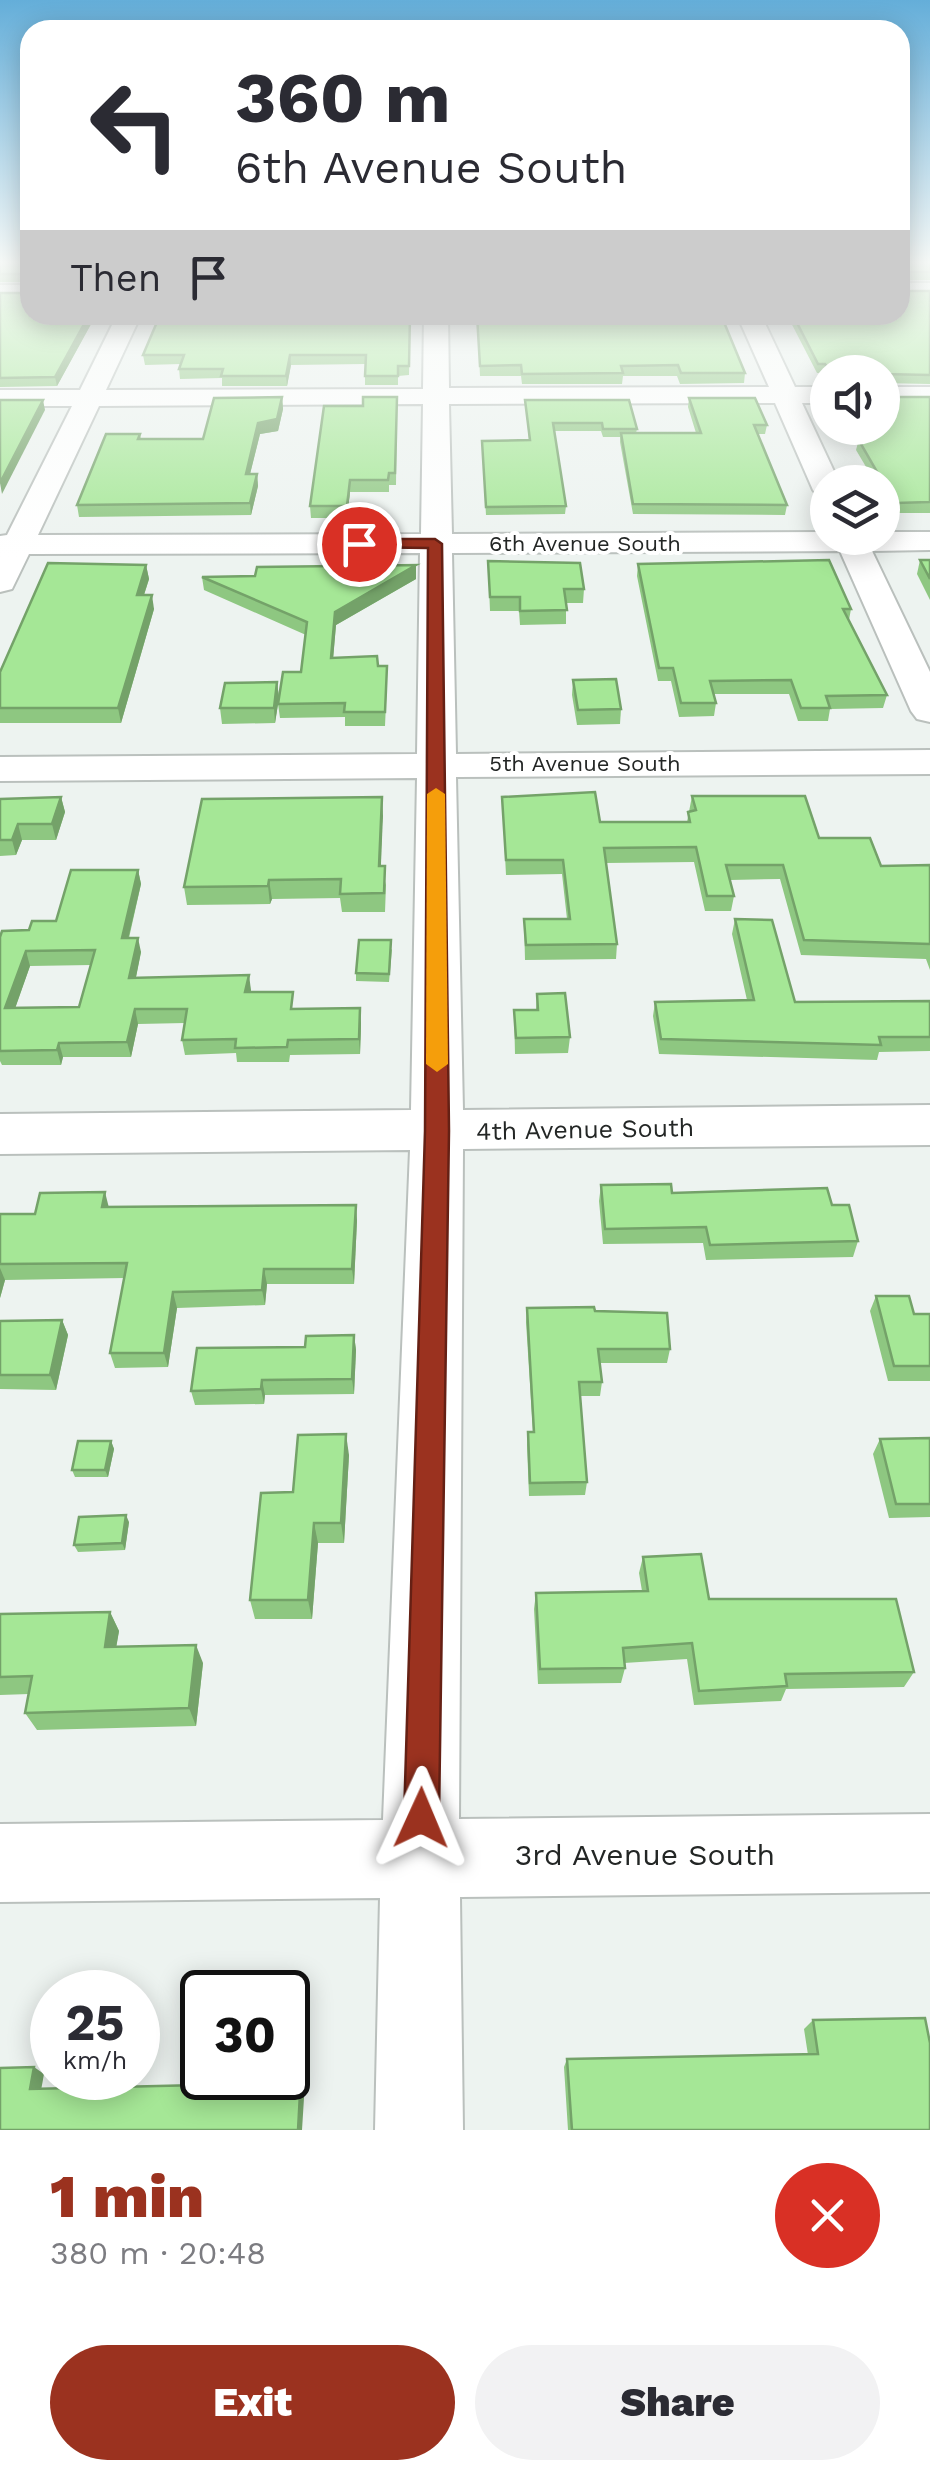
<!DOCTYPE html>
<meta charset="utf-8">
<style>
:root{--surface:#fff;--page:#f2f2f3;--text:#2b2b33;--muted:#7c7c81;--accent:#9b321f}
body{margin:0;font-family:"Work Sans",sans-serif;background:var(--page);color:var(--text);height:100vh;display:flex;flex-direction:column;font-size:38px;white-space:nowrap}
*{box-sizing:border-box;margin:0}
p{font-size:32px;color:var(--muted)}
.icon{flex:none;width:55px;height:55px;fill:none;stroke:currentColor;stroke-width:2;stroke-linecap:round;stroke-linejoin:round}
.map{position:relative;height:2130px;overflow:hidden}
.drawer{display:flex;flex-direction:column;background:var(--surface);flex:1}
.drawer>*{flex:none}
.banner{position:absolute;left:20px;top:20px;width:890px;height:305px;border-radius:30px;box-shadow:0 5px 25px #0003;background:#fff;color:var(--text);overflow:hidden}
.fabs{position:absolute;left:810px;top:355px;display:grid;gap:20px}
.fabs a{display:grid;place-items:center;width:90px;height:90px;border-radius:50%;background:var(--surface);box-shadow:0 5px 25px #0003;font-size:50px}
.speed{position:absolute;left:30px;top:1970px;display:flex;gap:20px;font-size:50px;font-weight:700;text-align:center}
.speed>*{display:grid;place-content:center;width:130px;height:130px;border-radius:50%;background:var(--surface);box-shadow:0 5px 25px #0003;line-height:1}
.speed small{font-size:25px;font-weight:400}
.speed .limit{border:5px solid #111;border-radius:15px;background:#fff;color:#111}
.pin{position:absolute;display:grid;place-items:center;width:85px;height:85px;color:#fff;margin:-42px;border:5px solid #fff;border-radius:50%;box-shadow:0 2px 10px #0007}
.me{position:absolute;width:110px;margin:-55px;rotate:1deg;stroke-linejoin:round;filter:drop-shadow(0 0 8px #0008)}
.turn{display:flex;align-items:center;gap:35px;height:210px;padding:0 50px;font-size:45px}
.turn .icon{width:130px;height:130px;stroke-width:2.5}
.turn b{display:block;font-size:70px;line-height:85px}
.then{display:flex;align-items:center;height:95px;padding:0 50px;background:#0003;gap:20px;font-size:38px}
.round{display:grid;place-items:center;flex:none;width:105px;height:105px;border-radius:52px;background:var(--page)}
.summary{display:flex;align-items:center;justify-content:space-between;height:170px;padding:0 50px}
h1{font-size:60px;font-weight:800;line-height:75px;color:var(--accent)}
.primary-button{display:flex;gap:20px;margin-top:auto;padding:20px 50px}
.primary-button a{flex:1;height:115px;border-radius:60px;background:var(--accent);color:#fff;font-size:40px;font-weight:800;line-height:115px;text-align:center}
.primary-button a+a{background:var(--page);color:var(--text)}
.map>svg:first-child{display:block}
</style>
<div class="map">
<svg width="930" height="2130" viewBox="0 0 930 2130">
<rect width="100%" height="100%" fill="#edf3f0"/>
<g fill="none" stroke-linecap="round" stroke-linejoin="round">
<!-- minor casing -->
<g stroke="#bac0bd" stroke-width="4">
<g id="minor">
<rect x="900" y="283" width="30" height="14"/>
<rect x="0" y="285" width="30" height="14"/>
<path d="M117,315H141L106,390L423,389L424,315H448L449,388L769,387L737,315H761L795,387H828V403H802L839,482H828V499L818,496L813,490L775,403L449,404L452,534L828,532V538H882V532H930V550L872,551L930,672V722L917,719L911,711L840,551L452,553L456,754L930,750V774L456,777L463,1110L930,1105V1145L463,1149L459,1819L930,1814V1892L460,1897L463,2130H375L380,1898L0,1902V1824L383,1820L410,1150L0,1154V1114L411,1110L417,778L0,781V757L417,754L420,553L29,554L12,589L0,592V536L7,535L72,406H0V390H80ZM423,404L421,534L38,535L99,406Z"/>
<rect x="882" y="387" width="48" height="16"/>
</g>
</g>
<!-- minor -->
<use href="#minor" fill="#fff" fill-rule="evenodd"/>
</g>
<!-- wall -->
<g fill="#8ec781" fill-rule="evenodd">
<rect x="0" y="260" width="30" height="22"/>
<rect x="900" y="260" width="30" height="20"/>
<path d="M930,291V384L882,383V372H828V380L823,373H817L787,315H900Z"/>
<path d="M0,293L30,315H96L57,386L0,387Z"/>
<path d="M410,315L409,375L398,376V385H365V364L291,365L287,386H222V378L180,379L179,369L181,364L145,365L143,355Z"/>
<path d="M477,315H722L745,373L744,383L680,384L677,376H623L622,384H522L521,376H480Z"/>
<path d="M282,397L283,409L278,431L260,434L250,474H257L258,486L251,515L79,517L77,505L140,434L141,439H203Z"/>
<path d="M397,397L396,485H389V492H350L347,518H311L310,506L363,406Z"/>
<path d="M884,397H930V513H892L882,496V482H875L856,450L859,439L853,428H882Z"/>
<path d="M689,398L767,425L765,434H757L787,505L785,515L633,514L620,442V437H603L601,431H554L566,506L565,514L486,515L482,448L529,440L525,400L637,429L636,433H696L688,407Z"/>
<path d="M920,560H930V600L917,574Z"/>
<path d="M488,561L584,589L583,603H566V624L520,625L519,611H490Z"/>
<path d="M638,564L851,609L849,620L887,695L883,708L830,709L828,721H798L789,694H714L716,703L714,716L679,717L671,681H658L637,576Z"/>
<path d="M146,565L149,579L144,595L154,609L121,723H0V672Z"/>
<path d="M416,565V579L336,625L333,658L378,666L387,680L385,726H345V717L280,718L278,704L301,672L306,635L204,590L202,577L255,576Z"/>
<path d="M573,680L621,709L620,724L577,725L572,695Z"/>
<path d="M277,682L279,698L275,723L222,724L220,708Z"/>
<path d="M692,796L819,838L881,866L930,865V970L926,959L801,955L780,879L730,880L734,896L731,911H705L694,862L606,863L617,944L616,959L525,960L524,919H567L562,874L506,875L502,797L600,822H687Z"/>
<path d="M61,797L65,812L56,840H22L16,855L0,856V799Z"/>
<path d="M382,797L381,866L386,885L385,912H342L340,898L272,899L270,904L187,905L184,887Z"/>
<path d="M138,870L141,884L129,938L141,952L136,977L251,990V992L294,1009L361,1023L360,1054L290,1055L289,1062H237L236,1053L185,1055L182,1040L185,1023L138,1024L131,1057H63L61,1065H2L0,1061V937L29,930L56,921ZM91,965L79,1007L15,1008L30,966Z"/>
<path d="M735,919L795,1002L930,1001V1051L879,1052L877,1060L659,1054L653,1016L655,1002L747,1000L732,934Z"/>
<path d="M392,949L389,982L356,981V973Z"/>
<path d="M537,994L570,1037L568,1053L515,1054L514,1010H536Z"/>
<path d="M601,1185L672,1193L832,1205L858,1241L853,1257L706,1260L703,1243L603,1244L599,1201Z"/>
<path d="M109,1207L357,1220L354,1284H267L265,1305L177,1308L168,1367L115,1368L110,1353L125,1278L5,1280L0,1298V1214H35Z"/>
<path d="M876,1296L914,1314H930V1381H888L870,1311Z"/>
<path d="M527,1308L595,1311L670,1349L667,1363H600L602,1382L600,1396H580L587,1482L585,1495L529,1496L527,1445L528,1432H533L526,1322Z"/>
<path d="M62,1320L68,1335L56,1390L0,1389V1321Z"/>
<path d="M354,1335L356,1350L354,1394L265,1395L264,1404L195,1405L191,1391L305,1347Z"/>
<path d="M930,1438V1517L889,1518L873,1454L880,1439Z"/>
<path d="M111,1441L114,1449L108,1477H75L72,1470Z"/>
<path d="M349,1455L344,1543H318L312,1619H255L250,1600L293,1492Z"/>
<path d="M129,1522L125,1550L78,1552L74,1545Z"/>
<path d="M643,1557L709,1599L914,1672L904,1687L786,1689L781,1701L694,1705L687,1659L624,1663L625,1668L621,1683L538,1684L534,1609L536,1593L642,1591L639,1573Z"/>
<path d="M110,1612L119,1631L116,1647L203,1663L196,1726L37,1730L25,1713L29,1694L0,1695V1614Z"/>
<path d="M813,2020L930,2130H568L564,2067L567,2059L808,2055L804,2029Z"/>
</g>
<!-- shaded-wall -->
<g fill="#74a269">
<path d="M89,315H96L57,386L55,377Z"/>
<path d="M290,355L291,365L287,386L286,376Z"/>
<path d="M282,397L283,409L278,431L260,434L247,486L246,474L258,423Z"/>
<path d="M43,400L45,410L2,494L0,483Z"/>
<path d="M257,474L258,486L251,515L250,503Z"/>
<path d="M350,480V492L347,518V506Z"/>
<path d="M146,565L149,579L139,610L137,595Z"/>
<path d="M416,565V579L336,625L332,672L331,658L335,612Z"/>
<path d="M152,595L154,609L121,723L118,708Z"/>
<path d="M277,682L279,698L275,723L274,708Z"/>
<path d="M61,797L65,812L56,840L52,824Z"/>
<path d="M382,797L383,816L380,885L379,866Z"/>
<path d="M18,824L22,840L16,855L12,840Z"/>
<path d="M138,870L141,884L125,952L122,938Z"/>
<path d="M269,880L272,899L270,904L268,886Z"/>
<path d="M138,938L141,952L133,992L129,978Z"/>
<path d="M26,951L30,966L10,1023L5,1008Z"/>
<path d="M249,975L251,990L248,1007L245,992Z"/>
<path d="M360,1008L361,1023L360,1054L359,1039Z"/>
<path d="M135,1009L138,1024L131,1057L127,1042Z"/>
<path d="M59,1043L63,1057L61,1065L57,1050Z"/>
<path d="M105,1192L109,1208L102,1207Z"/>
<path d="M356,1205L357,1220L354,1284L352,1269Z"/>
<path d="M0,1268L5,1280L0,1298Z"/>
<path d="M264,1269L267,1284L265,1305L262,1290Z"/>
<path d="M173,1292L177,1308L168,1367L164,1353Z"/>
<path d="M62,1320L68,1335L56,1390L50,1375Z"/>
<path d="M354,1335L356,1350L354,1394L352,1379Z"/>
<path d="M262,1380L265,1395L264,1404L261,1389Z"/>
<path d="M346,1434L349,1455L344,1543L341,1523Z"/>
<path d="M111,1441L114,1449L108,1477L105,1470Z"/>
<path d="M126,1515L129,1522L125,1550L122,1543Z"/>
<path d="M314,1523L318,1543L312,1619L308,1600Z"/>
<path d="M110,1612L119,1631L113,1666L105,1647Z"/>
<path d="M196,1645L203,1663L196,1726L189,1708Z"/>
<path d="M34,2067L44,2074L40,2096L30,2089Z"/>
<path d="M301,2075L305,2082L302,2130H298Z"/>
</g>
<!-- building -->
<g fill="#a5e796" stroke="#74a269" stroke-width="2.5" fill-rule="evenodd">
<rect x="0" y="260" width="30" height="14"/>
<rect x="900" y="260" width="30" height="12"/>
<path d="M900,291H930V375L884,374L882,382V372H831L825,364H818L793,315H900Z"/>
<path d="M0,293H30V315H89L55,377L0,378Z"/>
<path d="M160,315H410L409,366H398V376H365L366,355H290L286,376H221L223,369H179L184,355H143Z"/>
<path d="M477,315H721L745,373H681L678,365L621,366L623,373L522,374L521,365L480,366Z"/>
<path d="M882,395L884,397H930V502L895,503L858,439H866L860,428H882Z"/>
<path d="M282,397L277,419L258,423L246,474H257L250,503L77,505L106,434H140L138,439H203L214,398Z"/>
<path d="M363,397H397L395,473H389L388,480H350L347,506H310L324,406H363Z"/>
<path d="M689,398H755L767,425H754L787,505L633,504L621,433H701Z"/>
<path d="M0,400H43L0,483Z"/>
<path d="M525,400H629L637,429H603L602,423H553L566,506L486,507L482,441L530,440Z"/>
<path d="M829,560L851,609H843L887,695L826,696L830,708H801L791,680L710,681L716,703H681L673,668H659L638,564Z"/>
<path d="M920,560H930V579Z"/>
<path d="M488,561L580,563L584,589H564L567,610L520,611V597H490Z"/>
<path d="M48,563L146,565L137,595H152L118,708H0V672Z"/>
<path d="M416,565L335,612L331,658L377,656L378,666H387L385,712H344L345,703L278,704L283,672H301L307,622L202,577L255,576L257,567Z"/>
<path d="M616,679L621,709L578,710L573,680Z"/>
<path d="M277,682L274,708H220L225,683Z"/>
<path d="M595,792L600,822H690L688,812L696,810L692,796H805L819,838H870L881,866L930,865V944L804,940L783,865H726L734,896H707L696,847L604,848L617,944L526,945L524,919H570L563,860H506L502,797Z"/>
<path d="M61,797L52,824H18L12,840H0V799Z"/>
<path d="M382,797L379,866H385L384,893L340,894L341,879L269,880L268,886L184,887L202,799Z"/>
<path d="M71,870H138L122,938H138L129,978L249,975L245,992H293L291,1009L360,1008L359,1039L288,1040L287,1047L235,1048L236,1039L182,1040L187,1009H135L127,1042L59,1043L57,1050L0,1051V937L2,931L29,930L32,921H56ZM95,950L79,1007L5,1008L26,951Z"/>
<path d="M735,919L772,920L795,1002L930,1001V1037H879L881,1045L661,1039L655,1002L754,1000Z"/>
<path d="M359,940H391L389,974L356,973Z"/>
<path d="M565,993L570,1037L516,1038L514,1010H538L537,994Z"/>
<path d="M671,1184L672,1193L827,1188L832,1205H849L858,1241L710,1245L706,1227L605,1229L601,1185Z"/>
<path d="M105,1192L102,1207L356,1205L352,1269H264L262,1290L173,1292L164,1353H110L127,1263L0,1264V1214H35L40,1193Z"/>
<path d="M876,1296H909L914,1314H930V1366H894Z"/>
<path d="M594,1307L595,1311L667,1313L670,1349H598L602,1382H579L587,1482L530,1483L528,1432H534L527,1308Z"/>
<path d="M62,1320L50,1375H0V1321Z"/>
<path d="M354,1335L352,1379L262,1380L261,1389L191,1391L197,1348L305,1347L306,1336Z"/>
<path d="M346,1434L341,1523H314L308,1600H250L261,1493L293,1492L298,1435Z"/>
<path d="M930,1438V1504H896L880,1439Z"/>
<path d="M78,1441H111L105,1470H72Z"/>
<path d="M126,1515L122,1543L74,1545L79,1517Z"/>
<path d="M701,1554L709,1599H896L914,1672L785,1674L787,1686L699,1691L692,1643L623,1648L625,1668L540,1669L536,1593L648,1591L643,1557Z"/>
<path d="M110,1612L105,1647L196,1645L189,1708L25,1713L32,1676L0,1677V1614Z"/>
<path d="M925,2018L930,2043V2130H572L567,2059L818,2054L813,2020Z"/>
<path d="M34,2067L30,2089L200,2085L201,2077L288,2078V2075H301L298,2130H0V2068Z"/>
</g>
<!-- sky -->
<linearGradient id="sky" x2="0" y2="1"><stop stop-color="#64aed9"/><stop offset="0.47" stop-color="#f7faf8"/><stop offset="1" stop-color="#f7faf8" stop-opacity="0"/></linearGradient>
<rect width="930" height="558" fill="url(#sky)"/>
<!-- route -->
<path fill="#9b321f" stroke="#652014" stroke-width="2.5" d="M359,539H435L442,544L449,1131L439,1818L434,1830L421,1835L409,1830L404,1818L425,1131L428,548L354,547L352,544Z"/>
<!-- slow -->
<path fill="#f59e0b" d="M436,788L445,794L448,1064L437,1072L426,1064L427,794Z"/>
<g text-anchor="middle" stroke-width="8" stroke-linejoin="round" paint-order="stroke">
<!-- far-street labels -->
<g font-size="22" fill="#232625" stroke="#fff">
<text x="585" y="551">6th Avenue South</text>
<text x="585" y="771">5th Avenue South</text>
</g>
<!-- street labels -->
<g font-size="25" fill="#232625" stroke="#fff">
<text transform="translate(585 1129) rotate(-1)" y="9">4th Avenue South</text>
</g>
<!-- near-street labels -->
<g font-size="30" fill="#232625" stroke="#fff">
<text x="645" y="1865">3rd Avenue South</text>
</g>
</g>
</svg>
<div class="fabs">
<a><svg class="icon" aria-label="sound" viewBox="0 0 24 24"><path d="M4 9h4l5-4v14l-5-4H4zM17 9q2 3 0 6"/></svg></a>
<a><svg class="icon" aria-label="layers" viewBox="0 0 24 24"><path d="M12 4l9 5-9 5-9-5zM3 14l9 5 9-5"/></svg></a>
</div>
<div class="speed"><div>25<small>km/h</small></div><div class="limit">30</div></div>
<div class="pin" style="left:359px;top:544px;background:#d93025"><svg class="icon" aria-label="arrive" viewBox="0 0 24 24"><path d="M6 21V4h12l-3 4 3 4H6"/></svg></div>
<svg class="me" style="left:421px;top:1818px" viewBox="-20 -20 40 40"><path d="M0-17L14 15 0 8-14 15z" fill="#9b321f" stroke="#fff" stroke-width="4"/></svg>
<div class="banner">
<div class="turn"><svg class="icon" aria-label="left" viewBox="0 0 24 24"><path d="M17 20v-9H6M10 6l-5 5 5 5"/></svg><div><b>360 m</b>6th Avenue South</div></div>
<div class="then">Then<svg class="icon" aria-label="arrive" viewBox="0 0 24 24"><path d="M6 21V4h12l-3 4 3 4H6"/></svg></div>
</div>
</div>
<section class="drawer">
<div class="summary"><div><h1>1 min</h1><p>380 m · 20:48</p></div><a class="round" style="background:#d93025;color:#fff"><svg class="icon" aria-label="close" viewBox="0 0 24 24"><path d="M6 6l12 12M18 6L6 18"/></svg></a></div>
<div class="primary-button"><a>Exit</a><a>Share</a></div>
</section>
